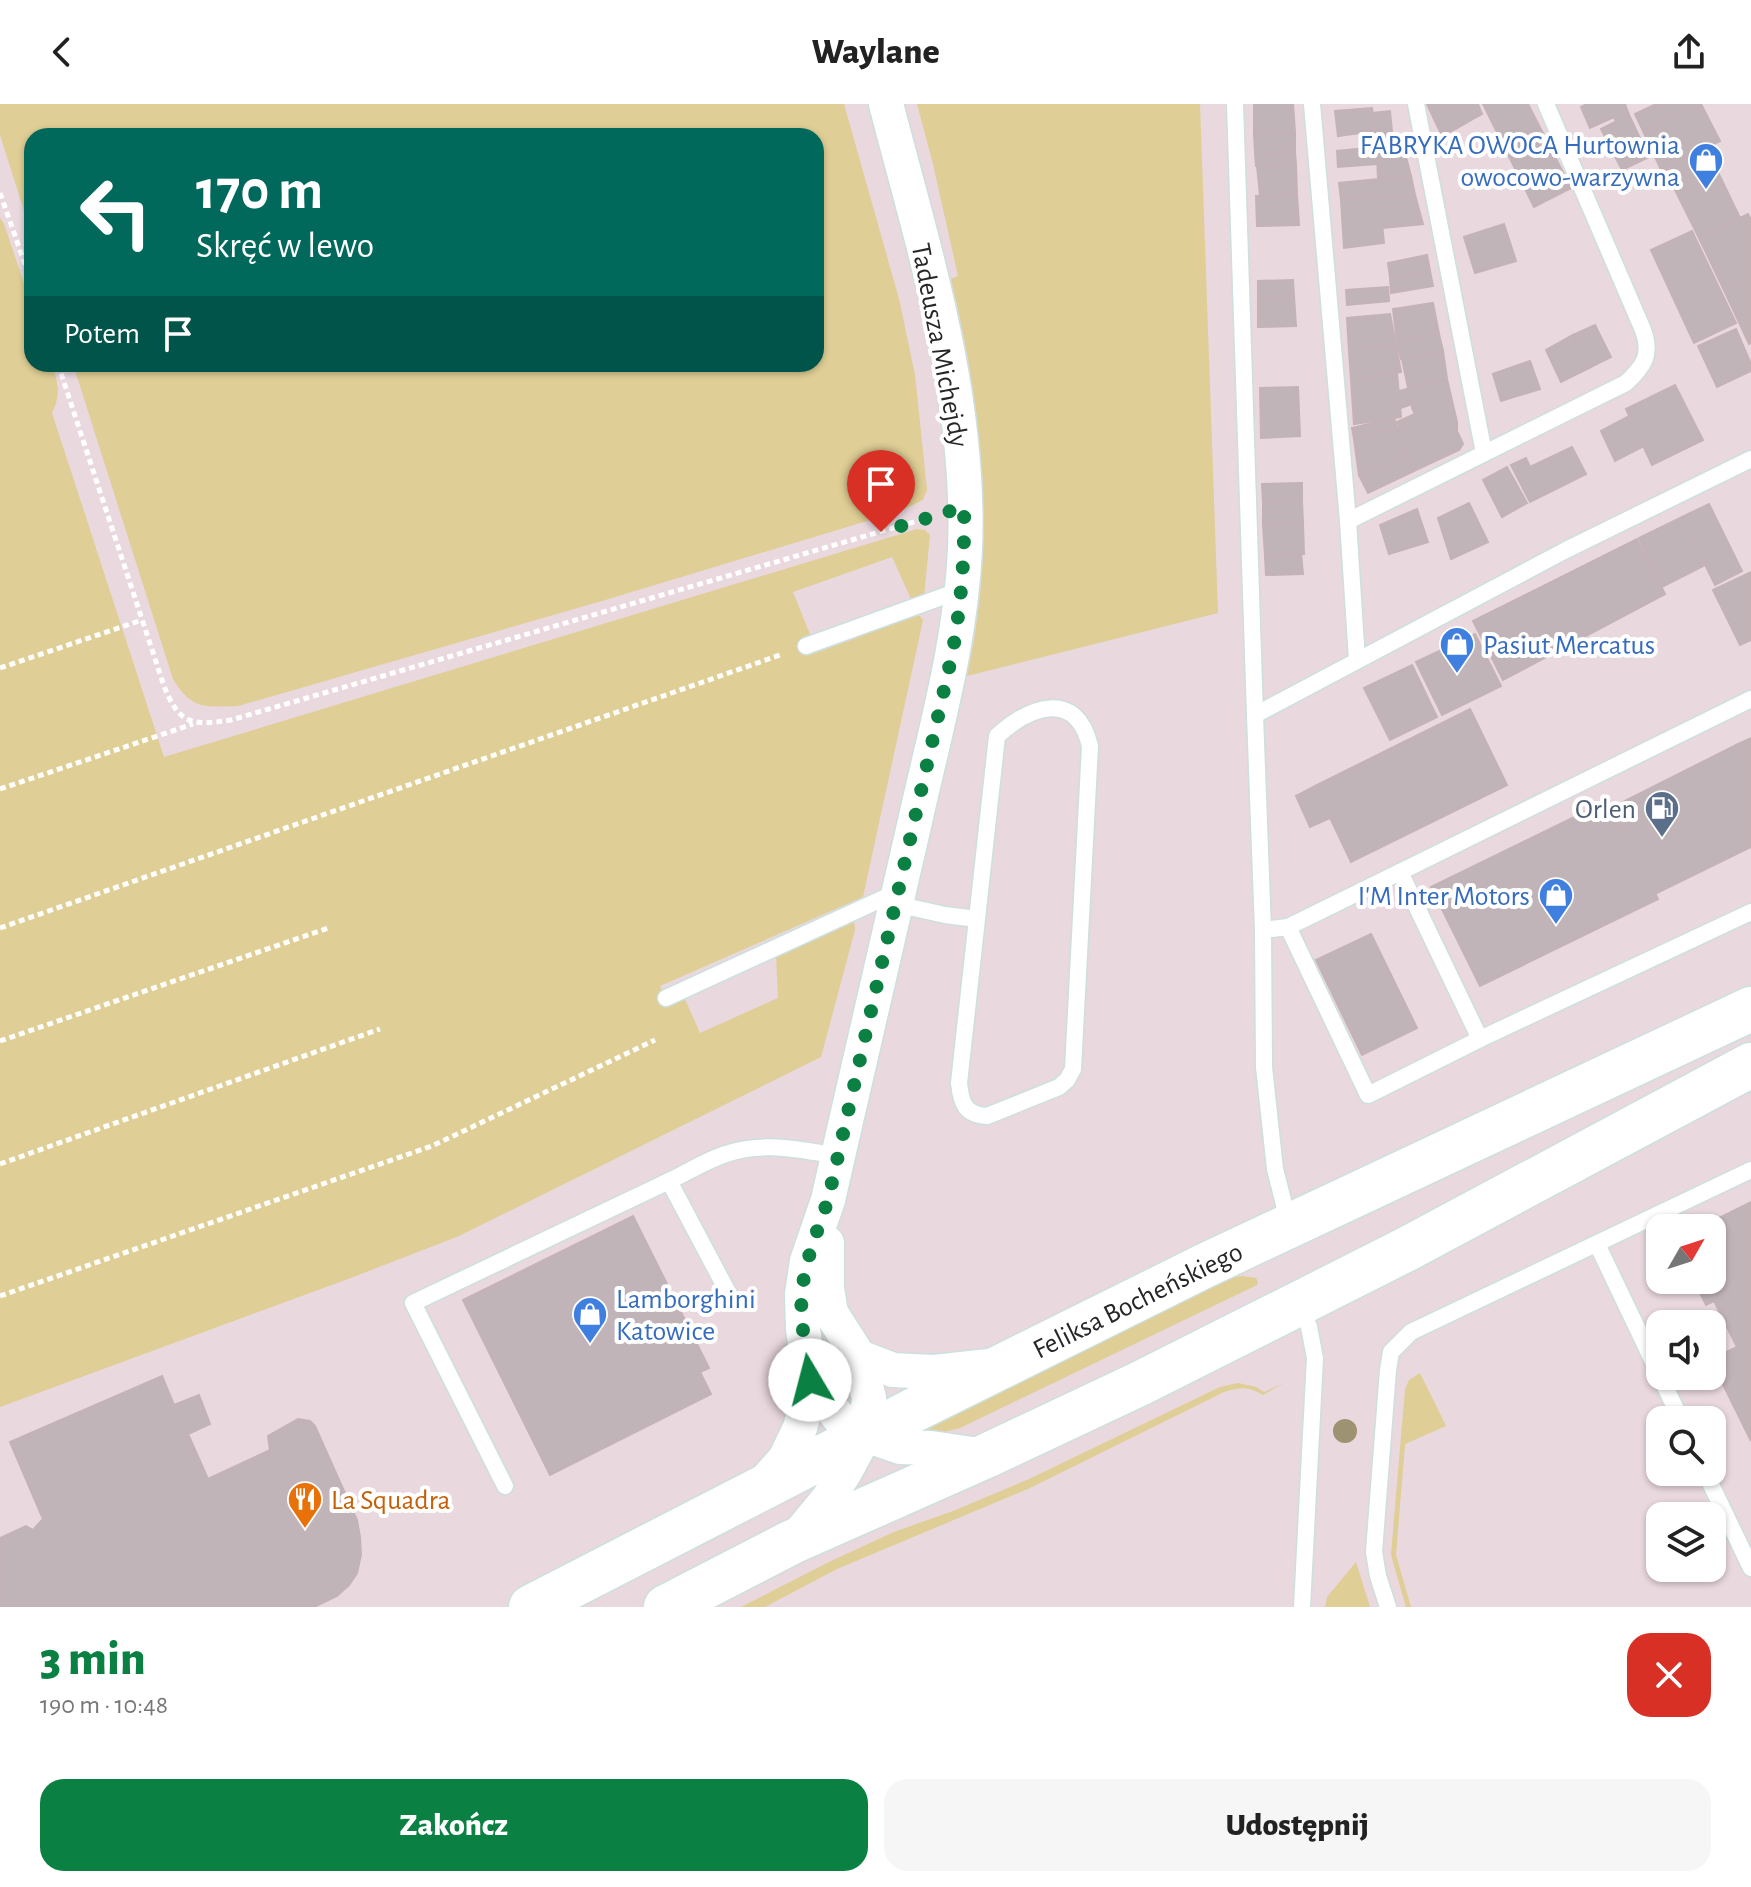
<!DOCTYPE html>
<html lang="pl">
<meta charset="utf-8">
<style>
:root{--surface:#fff;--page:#f6f6f6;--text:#222;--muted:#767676;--accent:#0b8043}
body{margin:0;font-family:"Alegreya Sans",sans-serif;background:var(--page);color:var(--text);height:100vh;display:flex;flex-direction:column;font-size:30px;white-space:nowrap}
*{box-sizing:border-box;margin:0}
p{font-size:26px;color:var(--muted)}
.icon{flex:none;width:44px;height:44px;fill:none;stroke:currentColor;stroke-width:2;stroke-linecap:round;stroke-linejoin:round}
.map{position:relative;height:1503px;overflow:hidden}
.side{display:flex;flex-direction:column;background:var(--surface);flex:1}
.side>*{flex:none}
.hud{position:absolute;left:24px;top:24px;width:800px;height:244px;border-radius:24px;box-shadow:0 2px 6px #0004;background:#00695c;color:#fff;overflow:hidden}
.needle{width:52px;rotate:51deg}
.fabs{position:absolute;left:1646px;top:1110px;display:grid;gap:16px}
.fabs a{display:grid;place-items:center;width:80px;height:80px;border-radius:16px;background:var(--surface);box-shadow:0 2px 6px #0004;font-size:40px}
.pin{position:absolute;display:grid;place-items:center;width:68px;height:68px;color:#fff;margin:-82px -34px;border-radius:50% 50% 50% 0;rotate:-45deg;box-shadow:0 0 8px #0007}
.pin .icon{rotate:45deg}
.me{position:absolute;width:88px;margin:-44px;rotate:352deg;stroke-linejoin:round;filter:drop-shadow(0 0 6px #0008)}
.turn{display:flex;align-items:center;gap:28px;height:168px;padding:0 40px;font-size:36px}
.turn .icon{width:104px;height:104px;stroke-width:2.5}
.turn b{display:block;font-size:56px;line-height:68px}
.then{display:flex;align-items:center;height:76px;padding:0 40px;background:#0003;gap:16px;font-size:30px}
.round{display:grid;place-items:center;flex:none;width:84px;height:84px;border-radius:24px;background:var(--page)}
.overview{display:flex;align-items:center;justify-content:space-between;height:136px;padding:0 40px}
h1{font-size:48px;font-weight:800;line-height:60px;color:var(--accent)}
.action{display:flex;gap:16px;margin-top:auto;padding:16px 40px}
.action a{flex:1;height:92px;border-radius:24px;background:var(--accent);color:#fff;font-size:32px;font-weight:800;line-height:92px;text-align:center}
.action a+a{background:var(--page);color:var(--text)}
header{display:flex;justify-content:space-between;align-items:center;height:104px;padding:0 40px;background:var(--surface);font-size:36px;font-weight:800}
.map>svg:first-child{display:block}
</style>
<header><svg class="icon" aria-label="back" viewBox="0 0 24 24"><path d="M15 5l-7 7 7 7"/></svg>Waylane<svg class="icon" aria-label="share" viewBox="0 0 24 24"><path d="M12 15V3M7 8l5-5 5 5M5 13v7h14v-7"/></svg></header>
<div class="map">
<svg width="1751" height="1503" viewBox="0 0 1751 1503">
<rect width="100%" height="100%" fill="#e9d8dd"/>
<!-- green -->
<g fill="#dfce95">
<path d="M0,0H844L899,195L915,271L927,386L923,396L900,407L602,497L238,602C204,603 192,606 173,575L73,260H816V32H32V132L0,31Z"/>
<path d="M917,0H1200L1218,509L967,572C997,437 983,308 951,175L958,172L933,60Z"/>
<path d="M0,114L4,120L32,203V260H52C58,279 61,291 52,309L164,653L917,425L925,426L930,431L924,493L912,497L892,453L793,488L811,533L804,535L810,551L915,512H920L923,516L863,793L660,882L669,900L684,893L700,929L778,894L776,852L846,817L854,818L855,826L821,953L459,1132L348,1175L0,1303Z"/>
<path d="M1242,1172L1256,1174L1258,1178L1257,1181L960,1324L925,1333L919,1325L1228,1174Z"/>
<path d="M1420,1269L1446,1322L1405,1340L1396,1451L1411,1503H1406L1391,1451L1405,1285L1409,1276Z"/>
<path d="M1238,1279L1256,1283L1264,1288L1284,1279L1263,1291C1248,1282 1240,1283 1224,1288L1030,1384L837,1465L765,1503H741L831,1457L894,1428L953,1407L1027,1376L1220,1283Z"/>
<path d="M1356,1458L1370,1503H1325L1327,1493Z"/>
</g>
<!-- building -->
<g fill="#c0b4b8" stroke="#c4b2b6" stroke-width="2">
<path d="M1254,0H1293L1295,28L1254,30Z"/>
<path d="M1427,0H1445L1457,24L1442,32Z"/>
<path d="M1445,0H1462L1471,16L1457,24Z"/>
<path d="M1462,0H1478L1482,10L1471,16Z"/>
<path d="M1483,0H1528L1571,84L1534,103Z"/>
<path d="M1587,0H1625L1629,11L1616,18L1614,13L1590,24L1581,3Z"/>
<path d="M1656,0H1699L1643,27L1635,10Z"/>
<path d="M1701,0L1720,37L1661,66L1643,27Z"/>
<path d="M1372,4L1375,27L1338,32L1335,7Z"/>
<path d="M1390,7L1394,49L1377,51L1373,9Z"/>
<path d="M1629,11L1649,53L1622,66L1601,25Z"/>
<path d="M1295,28V48L1255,49L1254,30Z"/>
<path d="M1376,43L1377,60L1338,63L1337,47Z"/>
<path d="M1706,43L1740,114L1699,134L1664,64Z"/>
<path d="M1295,48L1296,61L1256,62L1255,49Z"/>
<path d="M1405,49L1411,72L1378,75L1377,51Z"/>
<path d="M1296,61L1297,90L1260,91L1257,62Z"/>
<path d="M1411,72L1415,91L1379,92L1378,75Z"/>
<path d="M1378,75L1379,92L1341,96L1339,79Z"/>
<path d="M1297,90L1299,121L1257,122L1256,92Z"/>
<path d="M1415,91L1423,120L1383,124L1379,92Z"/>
<path d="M1379,92L1384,139L1344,144L1341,96Z"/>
<path d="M1748,110L1751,116V169L1723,184L1699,134Z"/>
<path d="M1504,120L1516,157L1475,169L1464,133Z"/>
<path d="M1692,127L1736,219L1694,239L1651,146Z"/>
<path d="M1427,151L1430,167L1390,173L1388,159Z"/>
<path d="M1430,167L1433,182L1391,189L1390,173Z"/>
<path d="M1751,169V239L1749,240L1723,184Z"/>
<path d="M1293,176L1294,192L1258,194V177Z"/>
<path d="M1388,183L1389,197L1347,201L1346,186Z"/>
<path d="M1294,192L1296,222L1258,223V194Z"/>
<path d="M1433,199L1439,230L1397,238L1393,205Z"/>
<path d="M1390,210L1396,241L1349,247L1347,214Z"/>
<path d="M1595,221L1611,253L1589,264L1573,231Z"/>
<path d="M1736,225L1751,260V267L1717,283L1698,242Z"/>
<path d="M1439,230L1443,247L1401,255L1397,238Z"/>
<path d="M1573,231L1589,264L1561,278L1546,246Z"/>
<path d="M1396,241L1401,268L1351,276L1349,247Z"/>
<path d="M1443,247L1447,275L1408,284L1402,255Z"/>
<path d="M1530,257L1540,285L1501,297L1493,270Z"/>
<path d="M1397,269L1401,313L1354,320L1351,276Z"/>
<path d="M1447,275L1457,318V327L1463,340L1459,346L1414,367L1397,323H1400L1397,318L1415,310L1412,304V300L1401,304L1399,287Z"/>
<path d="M1675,281L1703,336L1652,361L1626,305Z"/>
<path d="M1298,283L1300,332L1261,334L1260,284Z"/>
<path d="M1629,312L1644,342L1615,357L1601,327Z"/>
<path d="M1394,314L1397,323L1354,335L1352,324Z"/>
<path d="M1397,323L1407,350L1359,371L1354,335Z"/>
<path d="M1572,343L1586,370L1530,398L1511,361L1526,354L1530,363Z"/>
<path d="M1407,350L1414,367L1368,389L1359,371Z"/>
<path d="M1507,363L1527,399L1502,413L1483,376Z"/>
<path d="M1302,379V397L1263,398L1262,380Z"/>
<path d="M1302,397L1303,419L1263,421V398Z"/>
<path d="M1469,399L1488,438L1451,455L1438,414Z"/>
<path d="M1709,400L1742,467L1715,481L1682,413Z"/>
<path d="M1417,405L1428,438L1389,450L1380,421Z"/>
<path d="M1682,413L1705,461L1662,483L1639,434Z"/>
<path d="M1303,419L1304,450L1265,452L1263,421Z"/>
<path d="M1637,435L1665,490L1503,576L1473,517Z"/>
<path d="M1301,450L1303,470L1266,471L1265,452Z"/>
<path d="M1751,468V536L1740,541L1713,486Z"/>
<path d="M1475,530L1501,582L1442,611L1416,558Z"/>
<path d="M1412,561L1437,613L1390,636L1364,584Z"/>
<path d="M1470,605L1507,681L1351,758L1315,682Z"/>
<path d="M1751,634V671L1736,641Z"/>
<path d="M1736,641L1751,671V743L1655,790L1613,703Z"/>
<path d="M1315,682L1330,714L1310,723L1296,692Z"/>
<path d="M1609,696L1658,795L1480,882L1431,783Z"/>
<path d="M1371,830L1417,924L1362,951L1316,856Z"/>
<path d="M1751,1098V1337L1712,1258V1255L1737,1243L1714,1197L1706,1201L1694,1177L1712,1176V1124H1699Z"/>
<path d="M633,1112L709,1264L700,1268L711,1290L550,1371L463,1196Z"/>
<path d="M162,1272L174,1301L199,1291L210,1320L188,1330L208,1375L270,1346L268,1332L298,1315L310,1317L315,1322L357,1416L360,1433L361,1451L357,1469L349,1481L337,1492L314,1503H0V1434L26,1422L33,1426L43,1415L10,1338Z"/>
</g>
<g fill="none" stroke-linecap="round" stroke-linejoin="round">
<!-- service casing -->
<g stroke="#cddfde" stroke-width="19">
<g id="service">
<path d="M1235,0L1255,611L1263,826"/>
<path d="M1312,0L1348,417L1357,556"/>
<path d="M1416,0L1484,349"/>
<path d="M1348,417L1626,279C1644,262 1652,251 1643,226L1546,0"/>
<path d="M806,542L961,486"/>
<path d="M1255,611L1566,446L1751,355"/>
<path d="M1400,768L1751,595"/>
<path d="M896,800L945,811L977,815L959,979C961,999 965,1011 987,1012L1059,983L1067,976L1073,965L1090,642C1076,584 1029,603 997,632L977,815"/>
<path d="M1288,823L1368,991L1480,935"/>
<path d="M666,894L897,788"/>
<path d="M1289,1120L1275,1065L1264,963L1263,826L1288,823L1400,768L1480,935L1751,808"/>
<path d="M1597,1140L1681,1316"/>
<path d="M731,1194L669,1077C688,1068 707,1056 726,1050C763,1037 802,1046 838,1052"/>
<path d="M1300,1200L1309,1223L1315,1254L1302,1503"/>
<path d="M1705,1368L1751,1464"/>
<path d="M505,1382L413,1199L669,1077"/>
<path d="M1388,1503L1378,1472L1374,1448L1388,1266L1391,1248L1411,1228L1751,1066"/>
</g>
</g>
<!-- minor casing -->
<g stroke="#cddfde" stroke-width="37">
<g id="minor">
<path d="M827,1139V1184L831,1209L859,1253L893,1266L934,1268L989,1262"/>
<path d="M810,1276L820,1291L841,1316L865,1331L900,1343L931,1344L986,1352"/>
<path d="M761,1382L785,1355L800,1324L808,1294L810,1276L803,1225L802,1190L807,1157L828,1096C857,968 887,840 916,713C936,624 961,536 965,445C971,293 924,146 886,0"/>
<path d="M795,1435L828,1395L845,1368L865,1331L869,1294L859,1253"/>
</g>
</g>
<!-- secondary casing -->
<g stroke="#cddfde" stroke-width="47">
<g id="secondary">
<path id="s1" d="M531,1503L914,1306L1204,1162L1751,905"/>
<path d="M666,1503L792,1438L986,1352L1141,1279L1405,1146L1751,961"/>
</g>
</g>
<!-- path -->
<g stroke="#fff" stroke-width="5" stroke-dasharray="6 4" stroke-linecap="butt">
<path d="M0,89L32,180"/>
<path d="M58,260L164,582C179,620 191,622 231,616L931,413"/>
<path d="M0,564L142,516"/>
<path d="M0,685L193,620"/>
<path d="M0,824L783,550"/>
<path d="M0,937L331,823"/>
<path d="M0,1060L380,925"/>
<path d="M0,1192L432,1042L655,936"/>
</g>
<!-- service -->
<use href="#service" stroke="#fff" stroke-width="16"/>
<!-- minor -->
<use href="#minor" stroke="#fff" stroke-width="34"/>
<!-- secondary -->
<use href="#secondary" stroke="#fff" stroke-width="44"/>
</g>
<!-- trees -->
<circle fill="#9d9272" cx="1345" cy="1327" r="12"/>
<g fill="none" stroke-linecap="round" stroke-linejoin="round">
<!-- route -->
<path stroke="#0b8043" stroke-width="14" stroke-dasharray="0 25.2" d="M810,1276C807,1247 799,1217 802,1188C805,1156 818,1126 828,1096L952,551C961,502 965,453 964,403L881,428"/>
</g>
<!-- icons -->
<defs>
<g id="shop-pin" transform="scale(1.8)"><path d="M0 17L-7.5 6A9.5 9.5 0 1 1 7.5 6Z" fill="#3f7fe0" stroke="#fff"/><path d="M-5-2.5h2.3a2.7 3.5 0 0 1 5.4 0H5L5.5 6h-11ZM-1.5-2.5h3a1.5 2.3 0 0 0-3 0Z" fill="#fff"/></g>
<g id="fuel-pin" transform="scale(1.8)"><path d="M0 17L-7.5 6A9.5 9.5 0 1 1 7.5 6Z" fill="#5c6f8a" stroke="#fff"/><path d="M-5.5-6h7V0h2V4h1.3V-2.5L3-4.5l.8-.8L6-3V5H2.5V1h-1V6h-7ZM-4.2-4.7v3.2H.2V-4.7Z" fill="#fff"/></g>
<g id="restaurant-pin" transform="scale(1.8)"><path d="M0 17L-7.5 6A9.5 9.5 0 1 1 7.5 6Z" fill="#e8710a" stroke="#fff"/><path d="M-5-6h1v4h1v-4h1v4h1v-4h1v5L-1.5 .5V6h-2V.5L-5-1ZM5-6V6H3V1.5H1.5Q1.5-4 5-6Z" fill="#fff"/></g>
</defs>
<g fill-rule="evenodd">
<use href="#shop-pin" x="1706" y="56"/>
<use href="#shop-pin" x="1457" y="540"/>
<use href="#fuel-pin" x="1662" y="704"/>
<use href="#shop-pin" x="1556" y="791"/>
<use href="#shop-pin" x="590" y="1210"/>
<use href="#restaurant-pin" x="305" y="1395"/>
</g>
<g text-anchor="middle" stroke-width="8" stroke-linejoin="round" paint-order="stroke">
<!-- shop labels -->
<g font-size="28" fill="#366cbe" stroke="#fff" text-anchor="end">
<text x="1680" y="50">FABRYKA OWOCA Hurtownia<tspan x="1680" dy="32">owocowo-warzywna</tspan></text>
<text x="1483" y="550" text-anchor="start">Pasiut Mercatus</text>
<text x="1530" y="801">I'M Inter Motors</text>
<text x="616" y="1204" text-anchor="start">Lamborghini<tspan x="616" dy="32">Katowice</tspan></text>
</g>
<!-- street labels -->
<g font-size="28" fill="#262626" stroke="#fff">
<text transform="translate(941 241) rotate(79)" y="10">Tadeusza Michejdy</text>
<text dy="10" stroke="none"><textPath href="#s1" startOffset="680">Feliksa Bocheńskiego</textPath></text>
</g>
<!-- service labels -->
<g font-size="28" fill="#4e5e75" stroke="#fff" text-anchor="end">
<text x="1636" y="714">Orlen</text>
</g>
<!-- food labels -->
<g font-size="28" fill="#c56008" stroke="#fff" text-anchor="start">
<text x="331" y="1405">La Squadra</text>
</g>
</g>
</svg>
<div class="fabs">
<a><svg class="needle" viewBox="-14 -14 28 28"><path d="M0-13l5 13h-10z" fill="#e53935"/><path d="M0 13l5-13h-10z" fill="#767676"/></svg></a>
<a><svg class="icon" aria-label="sound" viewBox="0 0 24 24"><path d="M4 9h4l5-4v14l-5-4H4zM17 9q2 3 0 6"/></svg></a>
<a><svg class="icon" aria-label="search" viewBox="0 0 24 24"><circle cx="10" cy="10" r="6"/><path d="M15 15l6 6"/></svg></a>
<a><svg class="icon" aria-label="layers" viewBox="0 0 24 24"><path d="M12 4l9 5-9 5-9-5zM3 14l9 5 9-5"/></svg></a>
</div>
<div class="pin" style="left:881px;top:428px;background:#d93025"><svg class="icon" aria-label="arrive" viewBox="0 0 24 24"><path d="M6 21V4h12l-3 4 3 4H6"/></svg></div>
<svg class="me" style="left:810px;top:1276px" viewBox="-20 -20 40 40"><circle r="19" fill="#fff"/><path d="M0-13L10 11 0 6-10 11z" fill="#0b8043"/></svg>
<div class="hud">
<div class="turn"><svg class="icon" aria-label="left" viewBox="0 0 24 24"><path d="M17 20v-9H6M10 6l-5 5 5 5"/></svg><div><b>170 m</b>Skręć w lewo</div></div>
<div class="then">Potem<svg class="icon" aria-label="arrive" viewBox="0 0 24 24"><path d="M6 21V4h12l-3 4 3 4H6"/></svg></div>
</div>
</div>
<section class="side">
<div class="overview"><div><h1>3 min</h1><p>190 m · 10:48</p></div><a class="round" style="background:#d93025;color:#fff"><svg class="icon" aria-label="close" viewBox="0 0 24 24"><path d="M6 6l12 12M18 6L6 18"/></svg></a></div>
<div class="action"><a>Zakończ</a><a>Udostępnij</a></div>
</section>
